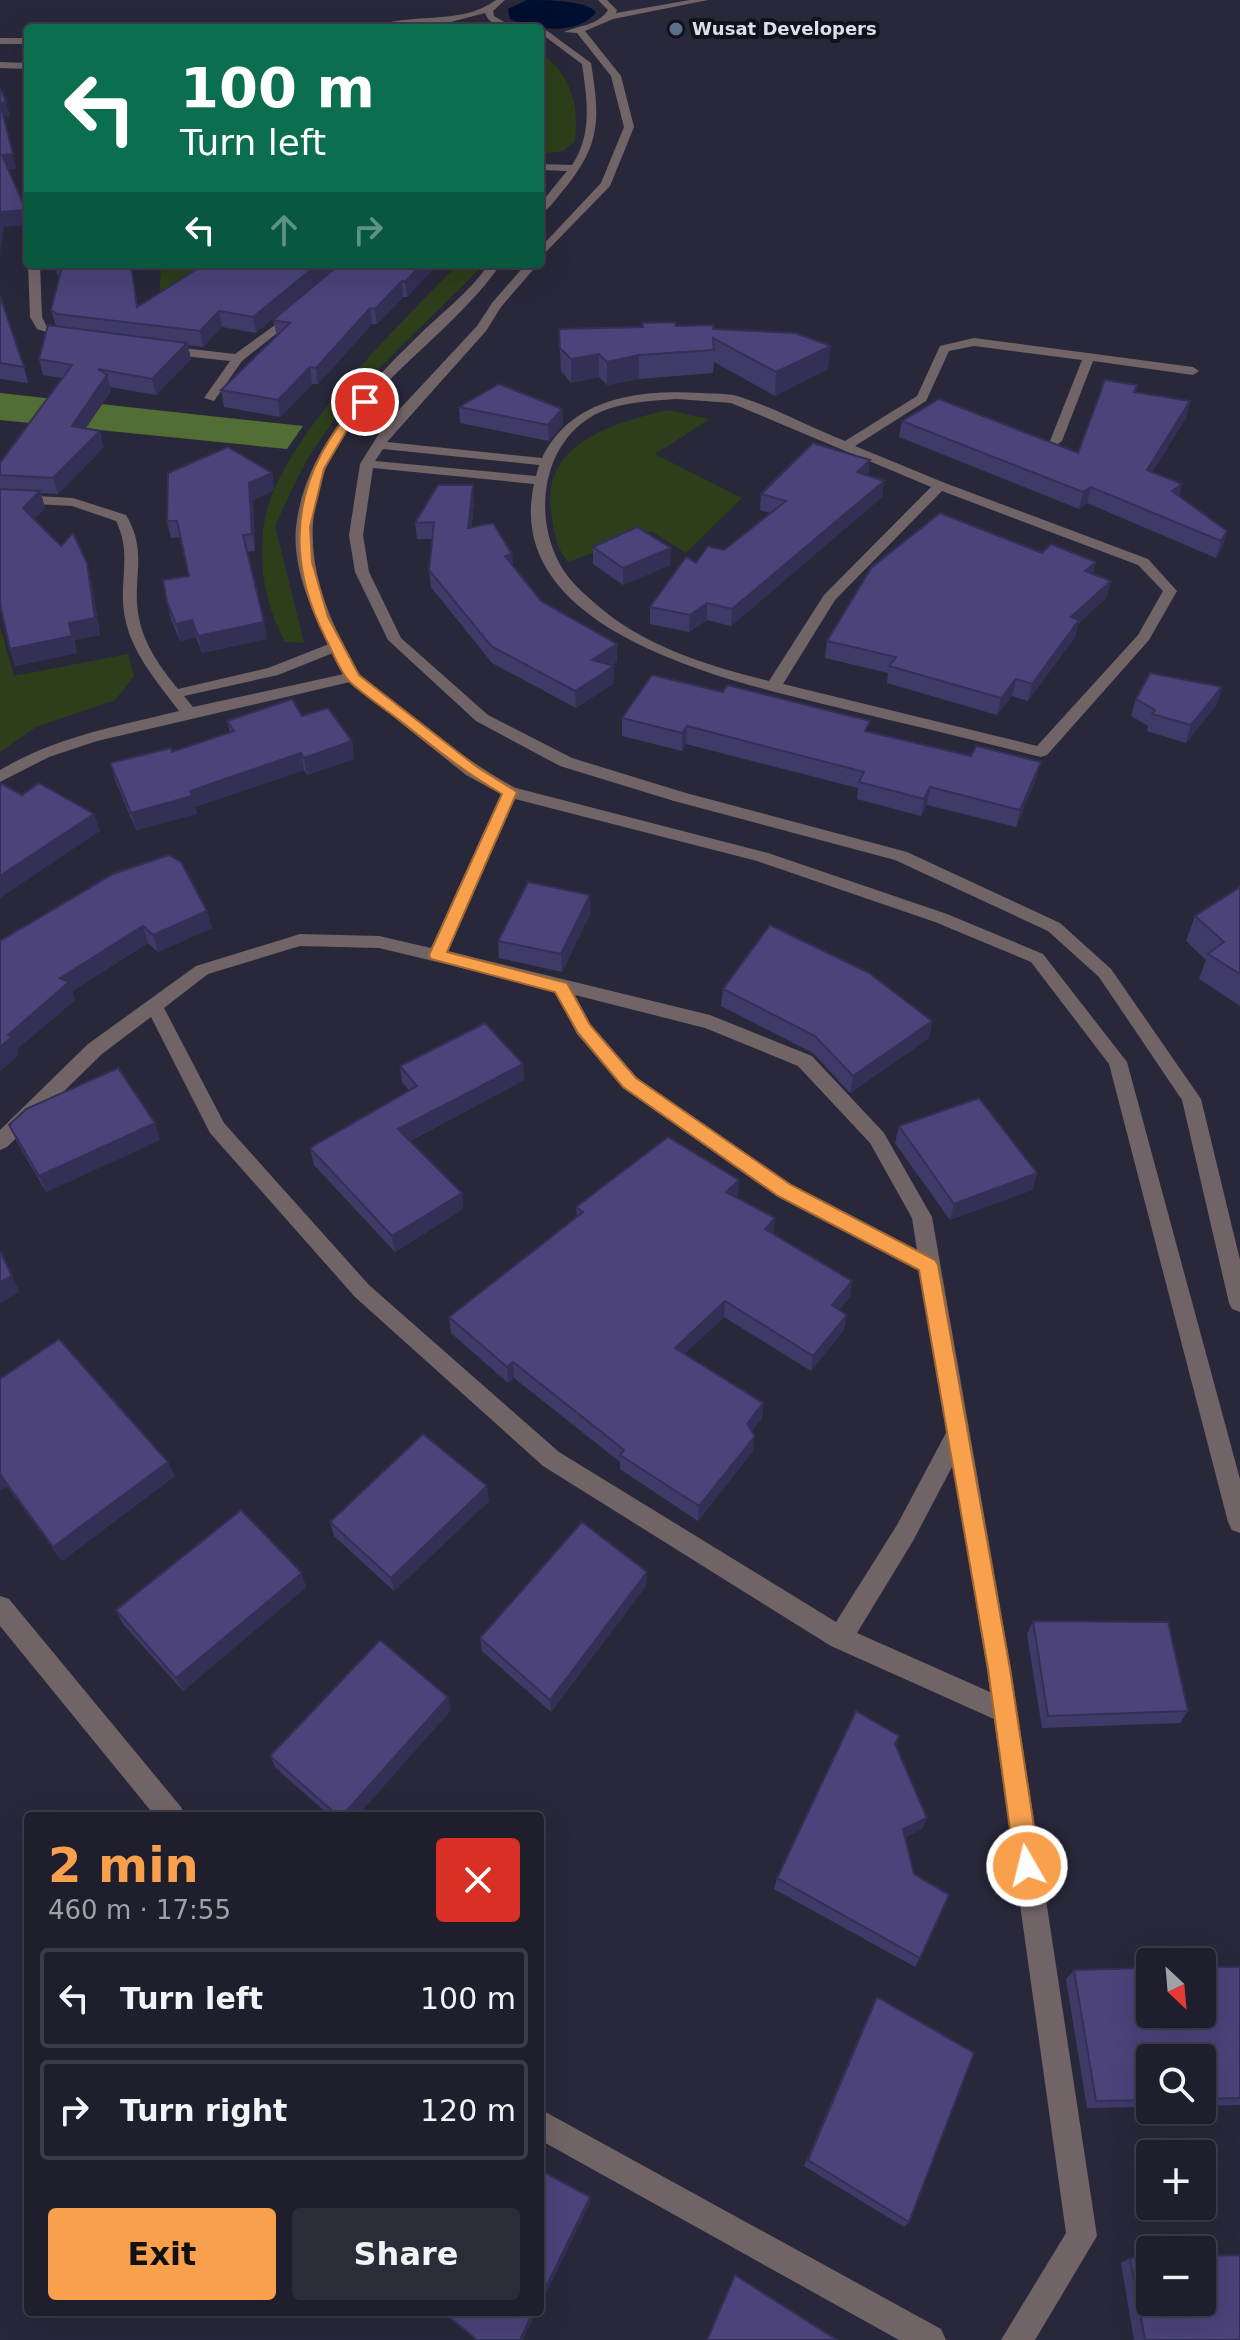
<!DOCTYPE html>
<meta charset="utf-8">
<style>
:root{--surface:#1f1e2c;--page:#2c2b38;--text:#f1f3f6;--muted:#a1a2a9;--line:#3c3c48;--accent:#f9a04d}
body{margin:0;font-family:"DejaVu Sans",sans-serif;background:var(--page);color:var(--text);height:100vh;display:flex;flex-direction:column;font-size:30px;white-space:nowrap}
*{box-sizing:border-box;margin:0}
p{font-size:26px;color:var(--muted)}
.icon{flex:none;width:44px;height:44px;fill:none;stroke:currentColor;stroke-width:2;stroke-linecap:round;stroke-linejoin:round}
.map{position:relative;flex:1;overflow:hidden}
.panel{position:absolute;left:24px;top:1812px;width:520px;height:504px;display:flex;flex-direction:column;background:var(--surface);border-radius:8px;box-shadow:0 8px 32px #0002,0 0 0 2px var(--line)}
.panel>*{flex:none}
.guide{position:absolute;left:24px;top:24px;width:520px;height:244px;border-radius:8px;box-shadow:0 8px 32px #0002,0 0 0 2px var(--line);background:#0b6e4f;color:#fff;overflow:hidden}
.needle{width:52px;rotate:154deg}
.fabs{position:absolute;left:1136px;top:1948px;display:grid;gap:16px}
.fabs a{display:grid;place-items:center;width:80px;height:80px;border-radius:8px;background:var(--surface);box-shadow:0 8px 32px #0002,0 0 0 2px var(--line);font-size:40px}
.pin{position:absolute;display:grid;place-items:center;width:68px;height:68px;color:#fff;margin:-34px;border:4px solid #fff;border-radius:50%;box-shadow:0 2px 8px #0007}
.me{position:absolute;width:88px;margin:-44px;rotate:352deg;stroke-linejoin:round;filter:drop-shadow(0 0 6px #0008)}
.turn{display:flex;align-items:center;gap:28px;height:168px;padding:0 24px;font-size:36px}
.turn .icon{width:104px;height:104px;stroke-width:2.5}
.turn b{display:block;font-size:56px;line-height:68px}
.lanes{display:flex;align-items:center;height:76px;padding:0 24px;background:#0003;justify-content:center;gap:40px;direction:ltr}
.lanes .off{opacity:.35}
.round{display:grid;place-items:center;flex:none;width:84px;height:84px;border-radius:8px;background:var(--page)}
.summary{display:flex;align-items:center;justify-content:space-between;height:136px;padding:0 24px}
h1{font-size:48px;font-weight:600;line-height:60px;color:var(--accent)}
.cta{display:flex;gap:16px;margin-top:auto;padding:16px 24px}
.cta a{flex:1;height:92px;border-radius:8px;background:var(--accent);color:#111;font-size:32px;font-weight:600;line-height:92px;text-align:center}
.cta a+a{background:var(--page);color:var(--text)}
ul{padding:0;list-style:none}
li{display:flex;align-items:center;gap:24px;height:100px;margin:0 16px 12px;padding:0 8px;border:4px solid var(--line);border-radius:8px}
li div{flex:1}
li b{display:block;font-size:30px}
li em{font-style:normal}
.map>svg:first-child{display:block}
</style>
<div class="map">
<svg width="1240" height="2340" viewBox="0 0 1240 2340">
<rect width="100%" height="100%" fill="#29283b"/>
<!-- green -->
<g fill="#2d3e1a">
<path d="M540,52C571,75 579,103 575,141L563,151L540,154Z"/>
<path d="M161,264H229L159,303Z"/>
<path d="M458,264H484C424,327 352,385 307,460C295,481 285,505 275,526L304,643L285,642C265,604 257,563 265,519C281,437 400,325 458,264Z"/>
<path d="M667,410L710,419L655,454L742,498L686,553L651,531L568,562C555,545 554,532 551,511C542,442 615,423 667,410Z"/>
<path d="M0,626L14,676L128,654L134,676L115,700L36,727L0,752Z"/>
</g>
<!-- forest -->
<path fill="#536e35" d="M0,393L303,426L287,449L0,420Z"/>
<!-- water -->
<path fill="#000f2f" d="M527,0C547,0 585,0 596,12C580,36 532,30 510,19L508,9Z"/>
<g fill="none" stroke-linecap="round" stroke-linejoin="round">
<!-- street -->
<g fill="#706467" fill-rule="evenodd">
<path d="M496,0H505L493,11L494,16L514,28C503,28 489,25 485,13L447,23L374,28C405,11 460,27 496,0Z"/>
<path d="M598,0H607L617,10L616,13L690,0H708L613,19L585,31L621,76L634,127L610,186L540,258V248L601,183L624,127L611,76L577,33L564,32C579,25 598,26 608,10Z"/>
<path d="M546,30L591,63C600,119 601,143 566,187C558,196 550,209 540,214V204L567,171L540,170V164L572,165C593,134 587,99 582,64L543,35Z"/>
<rect x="0" y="38" width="28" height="6"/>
<path d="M0,62L28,63V69L0,68Z"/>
<path d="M28,264H40L42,317L47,327L74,335V341L37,329L30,317Z"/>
<path d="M489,264H501C459,324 395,365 351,424C300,494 303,566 342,641C347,651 352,664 359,673C368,685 385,695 397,704C435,734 472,765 516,788L768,853L947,914L1043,954L1127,1062L1240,1479V1533L1232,1530L1228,1522L1109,1064L1031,962L935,922L757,861L515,799L448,951L710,1015L812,1056L884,1133L932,1217L1011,1669L1097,2236L1035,2340H1001L1066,2233L994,1719L831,1646L543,1466L355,1297L210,1133L151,1017L102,1054L7,1147L0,1150V1130L88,1044L196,966L300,934L379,936L431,948L501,794L466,775L350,682L97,741L49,757L0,782V770C55,737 118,726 179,711C154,678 124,644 123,601C122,571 130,549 116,521L72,506L0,502V494L73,498L126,515C149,553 131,579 139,618C144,645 161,668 178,689L268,668L329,644C311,611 292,566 296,527C304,451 364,389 416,338C441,313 469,293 489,264ZM333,653L344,674L193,707L184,696L278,675ZM300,946L379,948L554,990L577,1034L623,1088L778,1197L921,1271L947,1431L897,1525L836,1622L559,1452L369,1285L224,1123L164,1008L208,974ZM575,995L705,1028L798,1066L870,1143L912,1218L917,1250L792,1185L637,1078L591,1025ZM953,1465L987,1669L990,1692L857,1633L913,1541Z"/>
<path d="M526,264H538L501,307L486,331L387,442L542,458C571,397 641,389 701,393C712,394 726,393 737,396C774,407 809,427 845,441L917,396L940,346L974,338L1193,367L1199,371L1193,375L1093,361L1062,441L1056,445L1050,441L1082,360L974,346L949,351L926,401L855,446L945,483L1148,559L1177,591L1149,640L1047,755L1041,757C978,741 915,726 852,711C748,685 500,638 534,484L373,468L363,535L369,572L401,638L488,715L572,758L686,793L907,852L1060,923L1111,969L1201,1099L1240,1260V1312L1232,1309L1229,1303L1182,1100L1099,977L1048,931L895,860L674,801L560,766L476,721L388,640L355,572L349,535L360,464L383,427L477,326L492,303ZM677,399L731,403L931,487L824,595L769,681C712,667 649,648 603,610C589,598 574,586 564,571C532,522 540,445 594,415C619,402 649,401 677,399ZM383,449L539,465L536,476L375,461ZM942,491L1138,565L1163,591L1138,635L1037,746L783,684L835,600Z"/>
<path d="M297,309L301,310V314L242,361L214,401L204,398L230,361L165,354L159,350L165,346L235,354Z"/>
<path d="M0,1596L9,1599L181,1807L185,1816H155L0,1626Z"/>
<path d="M540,2109L941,2329L946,2340H899L540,2140Z"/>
</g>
</g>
<!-- wall -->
<g fill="#403a69">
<path d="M55,264H131L138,307L338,264L256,333L222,327L203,347L188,345L191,359L156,395L110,387L111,391L86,428L104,447L58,494L41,493L45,508L34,519L91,580L100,635L74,640L77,653L15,666L0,609V463L62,378L43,375L39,359L56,326L51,310L60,278L57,274Z"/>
<path d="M340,264H438L407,297H403L377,324H372L318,384H312L280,417L224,407L221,390L277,336L273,320Z"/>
<path d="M0,296L24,367L28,383L0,379Z"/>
<path d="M642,323L713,329L828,369L775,396L714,362L713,373L639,379L607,385L599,377L571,383L561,371L559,329L642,327Z"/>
<path d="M1137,385L1135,392L1190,401L1186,418L1152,472L1182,484L1179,496L1227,531L1222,548L1216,558L1087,503L1079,509L899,437L902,421L1078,453Z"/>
<path d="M459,407L562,409L563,425L549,441L460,423Z"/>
<path d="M272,473L274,490L253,500L255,551L247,552L267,639L202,653L196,637L180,641L171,619L167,602L189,576L181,537L171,538L167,521Z"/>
<path d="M868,475L884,481L882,497L731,626L707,620L689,632L650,624V607L696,563L724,550L770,513L760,510L761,494Z"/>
<path d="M474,501L471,528L512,554L513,566L541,601L617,644V661L612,665L614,666V683L576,708L492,663L431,587L429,570L432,539H417L415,523Z"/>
<path d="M593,547L670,565L623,585L593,564Z"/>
<path d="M1093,575L1111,581L1106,598L1078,624L1075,637L1028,701L1012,696L997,715L887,683L888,673L825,658L827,641Z"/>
<path d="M1222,687L1217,704L1186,743L1147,731L1148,726L1131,716L1136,699Z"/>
<path d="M302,716L352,741L354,759L307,775L304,770L195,807L197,814L136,830L115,780L110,763L172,752L230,732L227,721Z"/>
<path d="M622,718L869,731L971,756L1041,762L1036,779L1016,827L927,805L921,816L857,799L858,788L686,744L682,751L622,736Z"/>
<path d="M113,874L212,928L158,952L148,943L72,991L75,1000L17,1049L19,1054L0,1071V941Z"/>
<path d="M1240,887V1006L1199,979L1206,960L1186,941L1195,916Z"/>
<path d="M591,912L562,972L499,958L498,941Z"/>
<path d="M723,989L932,1021L929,1038L850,1093L813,1053L721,1006Z"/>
<path d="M523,1064L524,1080L410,1141L462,1193L463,1209L395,1252L314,1165L310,1148L409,1090L402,1082L400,1066Z"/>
<path d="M9,1125L160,1140L46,1192L17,1142Z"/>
<path d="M899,1126L1037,1173L1032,1190L950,1220L895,1143Z"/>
<path d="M739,1180L737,1197L775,1218L773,1233L850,1297L839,1310L844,1330L811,1371L724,1317L684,1354L763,1403L762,1418L751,1431L753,1451L698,1521L620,1469V1462L514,1378L508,1383L451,1333L449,1317L577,1217L576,1207Z"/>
<path d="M0,1379L175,1476L62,1561L7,1486L0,1490Z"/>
<path d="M489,1501L394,1591L334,1536L330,1522Z"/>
<path d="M647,1572L646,1586L551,1712L482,1651L480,1638Z"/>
<path d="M306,1587L183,1691L123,1624L116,1610Z"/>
<path d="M1033,1621L1188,1711L1180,1723L1042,1728L1027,1634Z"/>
<path d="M451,1710L357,1816H330L276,1768L270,1756Z"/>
<path d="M899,1736L896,1746L927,1818L922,1829L905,1837L920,1958L915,1967L774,1889L777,1878Z"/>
<path d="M1240,1967V2105L1202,2106V2058H1150V2107L1087,2108L1066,1979L1074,1970Z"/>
<path d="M872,2006L909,2222L904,2227L804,2166Z"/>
<path d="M1130,2258L1240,2340H1134L1121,2263Z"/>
</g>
<!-- shaded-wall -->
<g fill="#342f55">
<path d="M6,102L10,116L4,117L16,169L6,170L2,155L0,103Z"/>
<path d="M26,210L28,225L4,227L0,254V212Z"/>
<path d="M318,264H338L256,333L253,317Z"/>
<path d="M422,264H438L407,297L405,282Z"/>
<path d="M402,281L403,297L377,324L375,309Z"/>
<path d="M370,308L372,324L318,384L316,368Z"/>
<path d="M219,311L222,327L203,347L200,331Z"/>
<path d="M187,343L191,359L156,395L152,379Z"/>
<path d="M831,346L828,369L775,396L776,372Z"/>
<path d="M599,354V377L571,383V359Z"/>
<path d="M639,355V379L607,385V362Z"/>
<path d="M310,367L312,384L280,417L278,400Z"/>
<path d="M107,375L111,391L76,443L72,426Z"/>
<path d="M1190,401L1186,418L1143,487L1147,470Z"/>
<path d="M562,409L563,425L549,441L548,425Z"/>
<path d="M100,431L104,447L58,494L53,478Z"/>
<path d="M870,460L868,477L857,472Z"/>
<path d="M272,473L274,490L253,500L255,551L252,534L249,483Z"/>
<path d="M884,481L882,497L731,626L732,609Z"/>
<path d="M1182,484L1178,501L1172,491Z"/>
<path d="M473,485L474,501L470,545L468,528Z"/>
<path d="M1091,487L1087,503L1079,509L1083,492Z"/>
<path d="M40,491L45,508L28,525L23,508Z"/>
<path d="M1227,531L1222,548L1216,558L1221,541Z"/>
<path d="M671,548L670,565L623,585V568Z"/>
<path d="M512,554L513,571L505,556Z"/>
<path d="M1096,562L1092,578L1085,571Z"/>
<path d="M87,563L91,580L100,635L74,640L69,623Z"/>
<path d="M1111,581L1106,598L1078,624L1075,637L1028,701L1032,684L1071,617Z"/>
<path d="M707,603V620L689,632L690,615Z"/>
<path d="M192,620L196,637L180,641L176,624Z"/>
<path d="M264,622L267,639L202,653L198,636Z"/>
<path d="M72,636L77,653L15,666L10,649Z"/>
<path d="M617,644V661L593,677L592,660Z"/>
<path d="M614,666V683L576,708L575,691Z"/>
<path d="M1016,679L1012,696L997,715L1001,698Z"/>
<path d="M1222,687L1217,704L1186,743L1191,725Z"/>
<path d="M687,726L686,744L682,751V733Z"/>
<path d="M352,741L354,759L307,775L304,758Z"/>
<path d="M301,753L304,770L195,807L197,814L136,830L131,813L190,791Z"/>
<path d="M1041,762L1036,779L1016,827L1020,810Z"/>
<path d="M930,787L927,805L921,816L924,799Z"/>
<path d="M94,814L100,831L0,898V876Z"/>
<path d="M590,895L591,912L562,972L561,954Z"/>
<path d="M207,911L212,928L158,952L153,935Z"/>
<path d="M143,926L148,943L72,991L75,1000L17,1049L19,1054L0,1071V1047L8,1035L60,978Z"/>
<path d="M932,1021L929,1038L850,1093L853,1076Z"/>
<path d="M523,1064L524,1080L401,1145L398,1129Z"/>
<path d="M155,1123L160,1140L46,1192L39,1176Z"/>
<path d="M1037,1173L1032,1190L950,1220L954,1204Z"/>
<path d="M739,1180L738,1197L725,1208L726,1192Z"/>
<path d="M462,1193L463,1209L395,1252L392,1236Z"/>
<path d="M775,1218L773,1234L765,1229Z"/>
<path d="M12,1276L20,1292L0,1303V1282Z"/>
<path d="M852,1281L850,1297L829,1321L832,1305Z"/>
<path d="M725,1301L724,1317L674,1363L675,1348Z"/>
<path d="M847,1315L844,1330L811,1371L813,1356Z"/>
<path d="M513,1362L514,1378L508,1383L507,1367Z"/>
<path d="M763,1403L762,1418L745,1439L747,1424Z"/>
<path d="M755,1436L753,1451L698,1521L699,1506Z"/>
<path d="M168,1462L175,1476L62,1561L53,1547Z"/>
<path d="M0,1474L7,1486L1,1490H0Z"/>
<path d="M487,1486L489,1501L394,1591L391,1578Z"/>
<path d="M647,1572L646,1586L551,1712L550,1700Z"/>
<path d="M302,1573L306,1587L183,1691L176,1678Z"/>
<path d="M448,1697L451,1710L357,1816H342Z"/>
<path d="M927,1818L922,1829L899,1840L903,1829Z"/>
<path d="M590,2197V2203L540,2306V2299Z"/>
<path d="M533,2312H537L523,2340H520Z"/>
</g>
<!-- building -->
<g fill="#4b437a" stroke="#342f55" stroke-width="2">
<path d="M0,88L6,102L0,103L13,154L2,155L26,210L0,212V214Z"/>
<path d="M57,264H131L137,307L205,264H318L253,317L219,311L200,331L57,314L51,310L61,271Z"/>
<path d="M340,264H422L405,282L402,281L375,309L370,308L316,368L310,367L278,400L221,390L290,323L273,320Z"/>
<path d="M0,296L24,367L0,363Z"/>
<path d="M675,322L676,326L713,325V329L795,333L831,346L776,372L713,338L714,350L639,355L607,362L599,354L571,359L560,348L559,329L643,327L642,323Z"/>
<path d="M48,325L187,343L152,379L98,369L107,375L72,426L100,431L53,478L0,475V463L72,365L39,359Z"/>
<path d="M1105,380L1137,385L1134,392L1190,401L1147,470L1182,484L1172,491L1227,531L1221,541L1091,487L1083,492L902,421L939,399L1078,453Z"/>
<path d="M499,384L562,409L548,425L459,407Z"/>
<path d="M813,443L870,460L857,472L884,481L732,609L707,603L690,615L650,607L686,557L696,563L708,546L724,550L786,501L761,494Z"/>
<path d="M228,447L272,473L249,483L252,534L243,535L264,622L198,636L192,620L176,624L167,602L163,580L189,576L177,521H167L168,473Z"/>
<path d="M438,485H473L468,528L493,523L512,554L505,556L541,601L617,644L592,660L614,666L575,691L491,646L429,570L434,522L415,523Z"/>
<path d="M0,489L40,491L23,508L61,546L73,533L87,563L95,618L69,623L72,636L10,649L0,604Z"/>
<path d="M940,513L1042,553L1051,544L1096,562L1085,571L1111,581L1071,617L1079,620L1032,684L1016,679L1001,698L889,666L896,657L827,641L871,568Z"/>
<path d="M637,527L671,548L623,568L593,547Z"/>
<path d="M1150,673L1222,687L1191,725L1152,714L1155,710L1136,699Z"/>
<path d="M652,675L723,692L727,685L870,721L865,731L971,756L976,746L1041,762L1020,810L930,787L924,799L859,782L864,772L687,726L682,733L622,718Z"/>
<path d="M292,699L302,716L328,708L352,741L304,758L301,753L190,791L192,796L131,813L110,763L171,748L172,752L234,731L227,721Z"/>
<path d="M39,783L94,814L0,876V786L2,784L22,795Z"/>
<path d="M169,855L181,862L207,911L153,935L143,926L60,978L69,982L8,1035L12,1037L0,1047V941L113,874Z"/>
<path d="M528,882L590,895L561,954L498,941Z"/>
<path d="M1240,887V974L1208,954L1224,942L1195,916Z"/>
<path d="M770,925L869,973L932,1021L853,1076L815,1036L723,989Z"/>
<path d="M485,1023L523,1064L398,1129L462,1193L392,1236L310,1148L417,1086L400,1066Z"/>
<path d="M118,1068L155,1123L39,1176L9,1125L26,1109Z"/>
<path d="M979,1098L1037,1173L954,1204L899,1126Z"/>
<path d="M668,1137L739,1180L726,1192L775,1218L765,1229L852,1281L832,1305L847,1315L813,1356L725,1301L675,1348L763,1403L747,1424L755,1436L699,1506L620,1455L624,1450L513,1362L507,1367L449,1317L583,1212L576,1207Z"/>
<path d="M0,1251L12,1276L0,1282Z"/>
<path d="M59,1339L168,1462L53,1547L0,1474V1379Z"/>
<path d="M423,1434L487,1486L391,1578L330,1522Z"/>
<path d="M241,1510L302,1573L176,1678L116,1610Z"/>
<path d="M582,1522L647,1572L550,1700L480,1638Z"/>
<path d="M1033,1621L1168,1622L1188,1711L1048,1716Z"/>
<path d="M380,1640L448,1697L342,1816H338L270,1756Z"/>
<path d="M856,1711L899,1736L895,1744L927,1818L903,1829L914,1874L949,1895L920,1958L777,1878Z"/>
<path d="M1202,1967H1240V2098L1202,2099V2058H1150V2100L1096,2101L1074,1970L1150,1968V2014H1202Z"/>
<path d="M877,1997L974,2053L909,2222L808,2160Z"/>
<path d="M540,2170L590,2197L540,2299Z"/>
<path d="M1240,2255V2340H1145L1130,2258L1150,2257V2302H1202V2256Z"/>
<path d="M735,2275L837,2340H707Z"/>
<path d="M443,2312H533L520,2340H477Z"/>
</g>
<!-- route -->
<path fill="#f9a04d" stroke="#a26832" stroke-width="2" d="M361,399L370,402L351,423L324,469L310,527L312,562L328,617L359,675L477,767L517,792L447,952L567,983L590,1025L636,1078L791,1185L935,1260L938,1265L1010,1669L1040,1866L1036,1874L1027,1878L1019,1874L1015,1866L988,1669L919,1270L778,1196L623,1087L578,1033L555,992L431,959L429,955L502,794C464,772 432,746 398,719C382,707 364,695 350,682C339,671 333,652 326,639C281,551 294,471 361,399Z"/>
<!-- markers -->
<circle fill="#5c6f8a" stroke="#12121a" stroke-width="3" cx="676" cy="29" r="8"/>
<g text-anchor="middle" stroke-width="8" stroke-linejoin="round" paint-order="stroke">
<!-- far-poi labels -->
<g font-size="18" font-weight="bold" fill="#deddea" stroke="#12121a" text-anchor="start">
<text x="692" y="35">Wusat Developers</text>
</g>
</g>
</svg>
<div class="fabs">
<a><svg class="needle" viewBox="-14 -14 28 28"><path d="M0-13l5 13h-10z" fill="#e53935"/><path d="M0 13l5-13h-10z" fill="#a1a2a9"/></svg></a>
<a><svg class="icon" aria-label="search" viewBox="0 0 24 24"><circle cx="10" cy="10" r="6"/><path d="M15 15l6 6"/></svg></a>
<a>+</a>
<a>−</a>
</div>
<div class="pin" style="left:365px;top:402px;background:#d93025"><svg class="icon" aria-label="arrive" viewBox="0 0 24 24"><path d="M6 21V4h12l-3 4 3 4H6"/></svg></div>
<svg class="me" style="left:1027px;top:1866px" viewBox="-20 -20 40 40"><circle r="17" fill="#f9a04d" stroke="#fff" stroke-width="3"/><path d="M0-11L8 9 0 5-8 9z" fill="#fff"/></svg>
<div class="guide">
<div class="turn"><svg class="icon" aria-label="left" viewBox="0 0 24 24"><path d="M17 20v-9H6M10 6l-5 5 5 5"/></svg><div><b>100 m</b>Turn left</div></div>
<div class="lanes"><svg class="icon" aria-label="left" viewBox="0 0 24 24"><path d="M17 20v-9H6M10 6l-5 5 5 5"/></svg><svg class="icon off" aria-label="ahead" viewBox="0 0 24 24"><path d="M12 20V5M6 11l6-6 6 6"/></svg><svg class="icon off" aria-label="right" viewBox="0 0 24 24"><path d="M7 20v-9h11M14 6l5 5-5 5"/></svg></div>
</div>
<section class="panel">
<div class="summary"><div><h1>2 min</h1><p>460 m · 17:55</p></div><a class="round" style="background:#d93025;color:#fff"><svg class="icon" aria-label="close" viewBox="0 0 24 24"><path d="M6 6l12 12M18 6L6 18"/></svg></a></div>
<ul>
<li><svg class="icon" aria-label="left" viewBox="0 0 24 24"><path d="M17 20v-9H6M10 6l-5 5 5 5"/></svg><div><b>Turn left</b></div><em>100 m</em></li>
<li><svg class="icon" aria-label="right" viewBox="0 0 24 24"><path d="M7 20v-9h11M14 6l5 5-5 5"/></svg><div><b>Turn right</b></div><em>120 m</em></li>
</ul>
<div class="cta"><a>Exit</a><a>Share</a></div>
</section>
</div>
